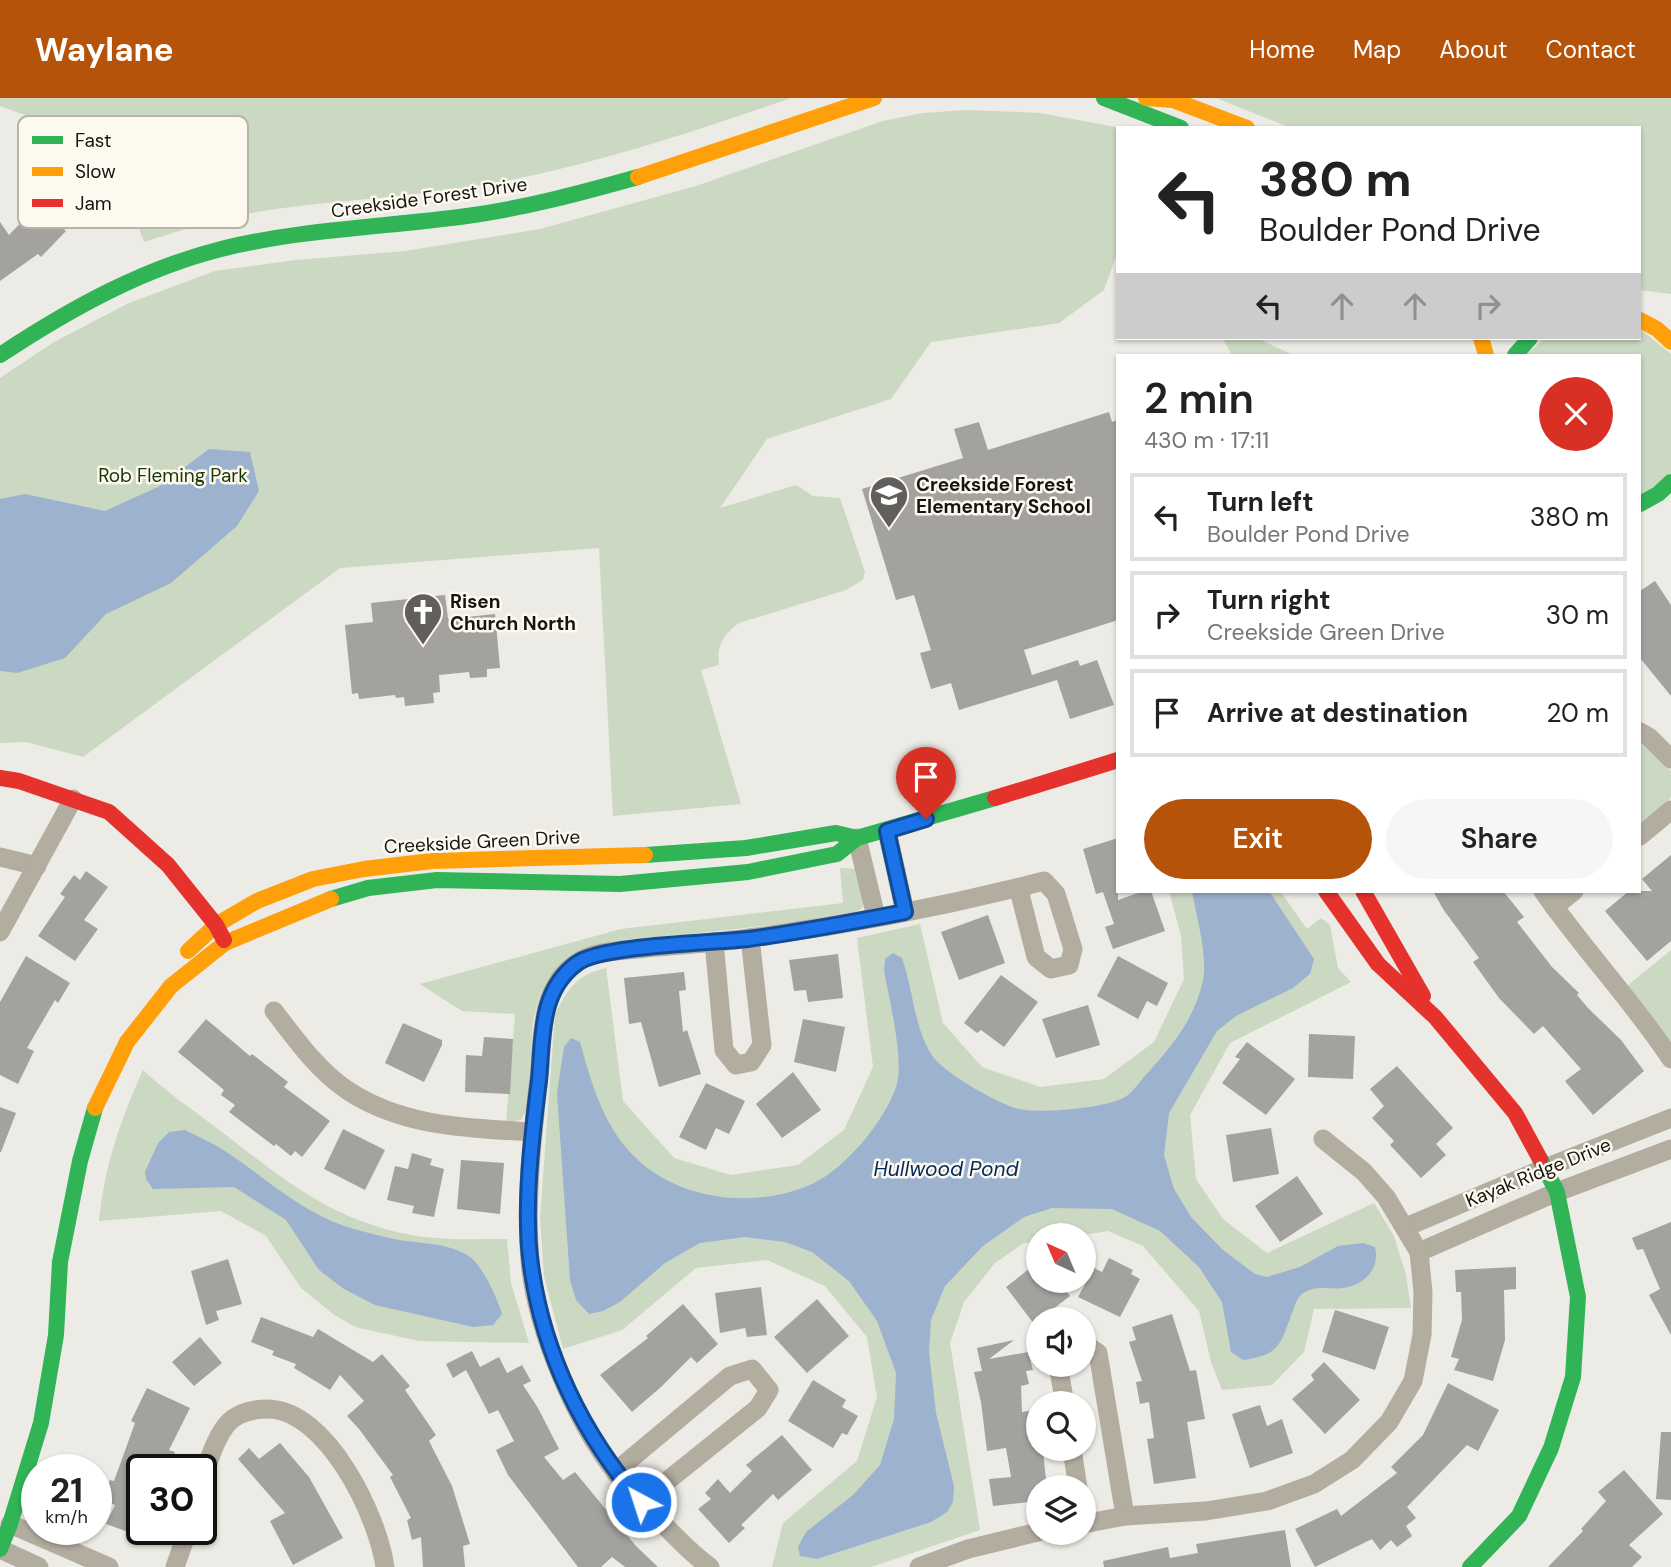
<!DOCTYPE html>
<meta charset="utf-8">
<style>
:root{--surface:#fff;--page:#f6f6f6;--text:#222;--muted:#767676;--line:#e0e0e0;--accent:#b45309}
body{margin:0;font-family:"DM Sans",sans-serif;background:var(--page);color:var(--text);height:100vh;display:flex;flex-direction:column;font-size:26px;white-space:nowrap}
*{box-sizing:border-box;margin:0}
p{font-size:23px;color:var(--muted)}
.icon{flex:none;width:38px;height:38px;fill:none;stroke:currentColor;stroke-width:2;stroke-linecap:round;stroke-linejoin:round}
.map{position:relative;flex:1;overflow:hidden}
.details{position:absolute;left:1116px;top:256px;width:525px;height:539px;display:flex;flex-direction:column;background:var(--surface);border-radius:0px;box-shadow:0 2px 5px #0004}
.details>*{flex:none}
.hud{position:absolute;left:1116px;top:28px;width:525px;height:214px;border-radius:0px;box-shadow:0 2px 5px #0004;background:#fff;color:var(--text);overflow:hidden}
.needle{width:46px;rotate:316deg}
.buttons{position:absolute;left:1026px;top:1125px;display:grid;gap:14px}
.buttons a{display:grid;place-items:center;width:70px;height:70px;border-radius:50%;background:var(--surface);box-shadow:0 2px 5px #0004;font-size:35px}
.speed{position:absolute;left:21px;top:1356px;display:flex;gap:14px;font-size:35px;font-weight:700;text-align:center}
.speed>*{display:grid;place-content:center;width:91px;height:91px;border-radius:50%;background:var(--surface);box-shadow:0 2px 5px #0004;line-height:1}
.speed small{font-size:18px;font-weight:400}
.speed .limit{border:4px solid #111;border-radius:10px;background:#fff;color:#111}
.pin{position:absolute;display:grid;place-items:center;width:60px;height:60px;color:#fff;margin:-72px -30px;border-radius:50% 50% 50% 0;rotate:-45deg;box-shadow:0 0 7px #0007}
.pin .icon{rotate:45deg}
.me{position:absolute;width:77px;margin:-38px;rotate:320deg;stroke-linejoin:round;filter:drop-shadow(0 0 5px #0008)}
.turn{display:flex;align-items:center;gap:24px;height:147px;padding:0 28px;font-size:32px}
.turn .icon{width:91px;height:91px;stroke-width:2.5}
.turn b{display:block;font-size:49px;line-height:60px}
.lanes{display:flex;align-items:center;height:66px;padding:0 28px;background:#0003;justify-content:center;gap:35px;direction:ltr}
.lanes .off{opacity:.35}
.round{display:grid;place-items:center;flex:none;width:74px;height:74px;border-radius:37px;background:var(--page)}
.headline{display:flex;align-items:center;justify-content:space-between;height:119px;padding:0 28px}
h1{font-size:42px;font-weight:600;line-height:52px}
.button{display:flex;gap:14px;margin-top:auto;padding:14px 28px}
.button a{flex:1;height:80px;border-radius:42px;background:var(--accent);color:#fff;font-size:28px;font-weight:600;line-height:80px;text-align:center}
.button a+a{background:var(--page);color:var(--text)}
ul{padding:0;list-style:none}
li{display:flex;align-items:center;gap:21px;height:88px;margin:0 14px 10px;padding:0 14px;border:4px solid var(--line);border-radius:0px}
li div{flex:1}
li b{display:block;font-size:26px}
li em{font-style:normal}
header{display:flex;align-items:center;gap:42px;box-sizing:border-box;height:98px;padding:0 35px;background:var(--accent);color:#fff}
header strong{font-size:33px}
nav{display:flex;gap:38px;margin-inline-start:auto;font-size:24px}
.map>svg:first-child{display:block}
</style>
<header>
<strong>Waylane</strong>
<nav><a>Home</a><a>Map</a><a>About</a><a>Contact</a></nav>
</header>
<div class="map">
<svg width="1671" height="1469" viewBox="0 0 1671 1469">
<rect width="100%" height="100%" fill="#ecebe5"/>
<!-- green -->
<g fill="#cbd8c2">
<path d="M0,0H791C682,38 573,74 458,91C383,102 306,103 231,119C202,125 173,135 144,144L108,47L0,8Z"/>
<path d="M1216,0H1671V196L1640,192V30H1291Z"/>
<path d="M967,12L1040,15L1121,30H1118V153L1104,192L1059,225L931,244L891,301L767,341L720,410L796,387L813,398L840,400L865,474L863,482L846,492L739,525C724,536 716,547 719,567L701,572L741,706L613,718L599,450L340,470L83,659L26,644L0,645V280L54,244L129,205L215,173L296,162L405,153L540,131L696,88L883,23L923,15Z"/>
<path d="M1640,231L1671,256V375L1640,399V257H1526L1545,240H1640Z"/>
<path d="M1222,240H1257L1293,257H1232Z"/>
<path d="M1640,643L1671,673V698L1668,704L1640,727Z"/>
<path d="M840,770L858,771L864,799L862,810L850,818L603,846L559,868L546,884L538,903L533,924L527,1011L521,1022L506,1025L515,916L462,913L420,886L621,831L843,805Z"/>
<path d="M1169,793H1280L1307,831L1321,820L1330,827L1338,870L1351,884L1230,945L1190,1017L1196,1081L1223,1121L1267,1155L1374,1105L1394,1138L1406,1177L1411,1210L1314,1211L1304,1254L1272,1287L1222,1292L1211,1264L1199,1213L1143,1148L1108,1133L1077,1138H1038V1143L1024,1145L995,1165L964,1204L950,1245L980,1432L871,1469H772L783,1425L857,1363L877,1299L867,1239L825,1188L767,1162L696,1170L622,1232L563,1251L544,1178L540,1120L555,916C569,890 576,877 606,870L623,1003L674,1060L731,1077L798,1067L844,1032L873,969L857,840L920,826L943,925L982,969L1040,989L1104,981L1154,944L1184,881L1181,838Z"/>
<path d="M1671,852V948L1626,889Z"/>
<path d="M143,972C166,994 193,1012 218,1031C278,1077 325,1118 401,1135C436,1143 472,1141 507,1141L511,1185L529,1245L419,1243L355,1229L333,1216L301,1190L266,1138L221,1113L99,1123C105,1066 120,1023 143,972Z"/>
</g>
<!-- water -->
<g fill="#9db2cf">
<path d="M209,351L250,354L259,393L237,428L171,485L106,516L65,560L17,575L0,573V401L25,396L105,413L160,388Z"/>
<path d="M1192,793H1269L1314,861L1310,876L1293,890L1236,918L1217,933L1169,1015L1164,1057L1174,1091L1191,1119L1223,1152L1255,1176L1267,1179L1300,1169L1338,1148L1363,1145L1375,1149C1380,1170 1366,1186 1344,1190C1330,1192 1315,1186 1302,1196C1297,1200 1294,1209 1292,1215C1280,1247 1280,1257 1243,1262L1231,1254L1222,1204L1199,1169L1160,1133L1112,1111L1052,1110L1024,1119L983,1148L945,1188L931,1222L929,1253L936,1315L954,1388L953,1404L947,1414L931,1424L817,1461L800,1458L798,1449L806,1434L853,1397L880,1367L894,1321L896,1275L877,1223L849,1183L812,1154L785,1144L745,1139L700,1145L665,1165L620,1204L603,1213L589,1216L576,1202L570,1182L557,995L564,949L571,940L580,944C592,987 604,1031 638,1062C683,1104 760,1111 814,1085C846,1069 884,1024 896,989C905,966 889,899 884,873L885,861L893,855L902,860C913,891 914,928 931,956C943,975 994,1003 1015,1010C1035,1017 1107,1010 1125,999C1132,995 1138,986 1143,980C1170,951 1195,921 1203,882C1208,856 1196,818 1192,793Z"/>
<path d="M185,1032C199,1039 215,1046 228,1055C261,1077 290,1104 327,1121C346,1130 372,1136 394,1141C418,1146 445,1144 467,1157C482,1165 497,1200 502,1216L493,1227L473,1229L375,1207L344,1191L319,1172L286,1122L234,1089L153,1091L146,1081L145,1074L158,1045L169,1034Z"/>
</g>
<!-- building -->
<g fill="#a3a29e">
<path d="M41,71L80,79L73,112L37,105L66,133L41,159L38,156L0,183V124L9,137L33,112Z"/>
<path d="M1109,314L1112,324L1118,322V522L1024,552L1032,577L1078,562L1080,568L1097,562L1114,607L1070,621L1057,582L959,612L951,585L931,591L920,555L931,552L914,497L896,502L862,391L963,360L954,331L979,324L988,352Z"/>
<path d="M1655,483L1671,507V598L1640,560V493Z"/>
<path d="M445,497L448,521L495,516L500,570L487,571V579L470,580L469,574L439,577L440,594L433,595L434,605L405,608L404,599L396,600L395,597L359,601L358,595L352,596L345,527L373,524L371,505Z"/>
<path d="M1118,740V802L1144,793H1151L1165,833L1113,851L1105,829L1114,826L1103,794L1096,796L1083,751Z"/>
<path d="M1671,757V843L1647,863L1605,813L1629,793H1652L1642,781Z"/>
<path d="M86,773L108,789L84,822L98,831L75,863L38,838L65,799L60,796L74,777L80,782Z"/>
<path d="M1433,793H1503L1524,819L1517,824L1552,869L1579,895L1577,897L1588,910L1621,942L1644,973L1593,1017L1565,983L1581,971L1543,928L1534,936L1499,900L1473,864L1479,860L1443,811Z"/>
<path d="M988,817L1005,865L959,882L941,834Z"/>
<path d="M838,856L843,900L808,904L806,892L794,893L789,862Z"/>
<path d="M26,858L70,885L58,905L55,902L27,950L34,953L18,986L0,977V904Z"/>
<path d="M1118,858L1168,885L1157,908L1147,903L1138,921L1097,898Z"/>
<path d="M684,874L686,892L679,893L683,934L687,932L701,976L659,989L641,924L629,926L624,880Z"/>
<path d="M1001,877L1038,904L1004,949L981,932L977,935L964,925Z"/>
<path d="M1088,907L1100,947L1056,960L1042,921Z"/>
<path d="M206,921L250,958L252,956L288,984L284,989L330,1023L302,1059L295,1053L291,1058L276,1046L274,1048L229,1014L235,1007L221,997L224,992L178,954Z"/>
<path d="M803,921L845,929L836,974L794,964Z"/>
<path d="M403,925L442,942V947L424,984L385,965Z"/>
<path d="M1309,936L1355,938L1353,981L1308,979Z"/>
<path d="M484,939L513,941L510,996L465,994L466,957L482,958Z"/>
<path d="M1247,944L1295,981L1266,1017L1222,985L1240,961L1235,959Z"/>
<path d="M1397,968L1453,1030L1436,1046L1446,1057L1421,1080L1390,1047L1394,1043L1372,1020L1384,1008L1370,991Z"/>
<path d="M793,974L821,1012L782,1040L756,1006Z"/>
<path d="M706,985L745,1003L729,1036L716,1030L706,1052L679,1039Z"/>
<path d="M0,1009L16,1015L1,1054H0Z"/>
<path d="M1271,1030L1279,1076L1233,1084L1226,1037Z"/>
<path d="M343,1031L385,1052L365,1092L324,1071Z"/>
<path d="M412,1055L432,1061L430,1067L444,1071L434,1119L412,1115L414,1108L387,1102L395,1068L408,1071Z"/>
<path d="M461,1062L504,1065L500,1116L457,1111Z"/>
<path d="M1297,1078L1323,1116L1280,1144L1255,1108Z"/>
<path d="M1671,1124V1237L1649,1197L1660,1191L1643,1151L1637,1152L1632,1140Z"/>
<path d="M1109,1160L1133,1172L1131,1176L1140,1181L1120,1219L1078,1199L1094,1170L1102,1174Z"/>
<path d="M228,1161L242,1206L216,1213L219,1222L206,1227L191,1173Z"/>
<path d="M1038,1164V1183H1059L1070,1198L1034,1226L1006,1189Z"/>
<path d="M1516,1169V1191L1504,1192L1505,1242L1493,1283L1454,1272L1459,1261L1451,1259L1462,1222L1461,1194H1456L1455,1172Z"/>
<path d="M761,1189L767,1237L747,1239L745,1230L720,1235L715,1195Z"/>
<path d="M817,1201L849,1238L807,1275L774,1239Z"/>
<path d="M683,1206L718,1246L697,1265L691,1259L661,1289L632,1314L600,1277L648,1240L646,1238Z"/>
<path d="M1335,1212L1389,1229L1375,1272L1322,1254Z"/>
<path d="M1172,1216L1190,1273L1196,1272L1205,1321L1187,1324L1196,1380L1154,1386L1147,1341L1154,1340L1149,1304L1140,1306L1136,1284L1142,1283L1129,1244L1136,1242L1132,1229Z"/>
<path d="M261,1219L313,1239L318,1231L373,1264L382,1256L410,1288L405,1292L436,1337L429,1343L452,1388L470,1446L463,1448L465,1469H423L421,1439L412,1442L407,1422L411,1420L390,1379L393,1377L359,1331L347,1318L364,1303L340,1277L330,1292L294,1270L296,1266L272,1257L274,1253L251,1244Z"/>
<path d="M200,1239L222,1265L194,1288L172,1264Z"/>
<path d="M1014,1242L989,1261L1028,1254L1033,1272L1026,1273L1029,1286L1021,1288L1022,1314L1035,1312L1038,1355L1043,1354L1047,1390H1038V1403L993,1408L989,1381L1011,1379L1006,1350L987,1353L981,1304L974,1274L982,1273L977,1250Z"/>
<path d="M472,1253L480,1269L499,1259L507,1275L522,1267L531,1283L523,1287L538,1310L559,1351L544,1359L563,1382L575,1374L636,1448L658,1469H625L612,1459L601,1469H578L508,1377L496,1352L514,1343L498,1312L489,1316L466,1272L453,1280L446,1266Z"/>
<path d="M1324,1264L1360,1302L1325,1336L1292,1301L1314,1282L1311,1277Z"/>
<path d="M813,1282L846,1302L842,1309L858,1318L847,1337L842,1335L833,1350L788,1323Z"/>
<path d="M1448,1285L1499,1312L1478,1353L1467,1347L1407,1409L1416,1420L1406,1428L1412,1438L1397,1449L1391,1442L1380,1452L1372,1441L1315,1469L1295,1431L1337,1411L1341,1418L1397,1375L1391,1369L1423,1337Z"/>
<path d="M147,1290L190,1310L169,1352L175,1354L168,1372H142V1439L106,1426L115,1407L102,1401L110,1382L114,1383L135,1325L131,1323Z"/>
<path d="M1260,1307L1267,1328L1282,1321L1293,1355L1250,1370L1232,1316Z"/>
<path d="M1661,1334H1671V1402L1656,1401Z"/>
<path d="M782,1337L812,1372L778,1402L773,1396L741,1427L745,1430L729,1445L698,1411L711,1401L705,1395L718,1381L730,1395L752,1373L746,1367Z"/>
<path d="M280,1345L309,1379L343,1440L293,1467L270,1423L285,1415L238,1361L249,1350L259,1361Z"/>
<path d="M1624,1372L1663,1416L1629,1447L1642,1459L1632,1469H1548L1583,1433L1581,1431L1606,1403L1598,1394Z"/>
<path d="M1285,1432L1291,1469H1104L1103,1463L1168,1449L1170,1460L1198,1455L1196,1446Z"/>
</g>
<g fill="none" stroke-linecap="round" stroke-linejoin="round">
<!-- street -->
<g stroke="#b3ada0" stroke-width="19">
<path d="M1640,634L1649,639L1671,661"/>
<path d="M887,733L905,814"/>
<path d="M1640,738L1671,712"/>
<path d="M857,740L876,819"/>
<path d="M0,759L37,768"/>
<path d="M1543,793C1583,851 1632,902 1671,961"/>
<path d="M1554,809L1574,793"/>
<path d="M0,834L73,701"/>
<path d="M714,844L724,952L736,967L751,964L762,947L750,840"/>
<path d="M274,913C295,940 317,972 347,992C402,1029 468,1030 533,1034"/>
<path d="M1406,1129L1545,1070L1671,1020"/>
<path d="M1419,1154L1557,1094L1671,1051"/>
<path d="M1083,1245L1098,1255L1125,1418"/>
<path d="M1058,1267L1065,1306"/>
<path d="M1072,1351L1078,1390"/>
<path d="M615,1374L730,1278L752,1271L769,1292L758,1310L641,1404"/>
<path d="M201,1388C206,1370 215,1338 229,1324C239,1314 254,1311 268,1311C327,1312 378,1418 385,1469"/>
<path d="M10,1426L109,1469"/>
<path d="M1083,1426L1125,1418L1206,1413L1267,1403L1314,1386L1352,1362L1389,1324L1413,1283L1422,1237L1423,1194L1419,1154L1386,1099L1364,1074L1323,1041"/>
<path d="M0,1451L39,1469"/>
<path d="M175,1469L188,1432"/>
<path d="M710,1469C694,1458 681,1444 667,1430C649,1413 632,1395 616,1375C575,1322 536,1231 530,1163C525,1102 532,1040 539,979C543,940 539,888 578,864C597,852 624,853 646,850C680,847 715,845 749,840C848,827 947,808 1044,783L1056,796L1073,851L1069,867L1051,871L1036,859L1021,800V789"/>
<path d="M919,1469L968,1451L1038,1434"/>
</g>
<!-- fast -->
<g stroke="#30b455" stroke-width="16">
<path d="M1104,0L1181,30"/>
<path d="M0,257C70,211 143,170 225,150C304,131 386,129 467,118C525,110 581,95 638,79"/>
<path d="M1515,257L1530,240"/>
<path d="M1640,406L1658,396L1671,384"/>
<path d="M645,757L746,750L836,735L857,740"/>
<path d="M331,801L368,790L437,782L620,786L748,774L837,756L857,740L995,700"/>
<path d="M0,1451L10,1426L41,1325L56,1237L60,1164L80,1063L95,1010"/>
<path d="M1470,1469L1519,1418L1551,1350L1573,1279L1578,1199L1557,1094L1540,1061"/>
</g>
<!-- slow -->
<g stroke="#ff9f0a" stroke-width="16">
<path d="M1146,0L1173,2L1247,30"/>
<path d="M638,79L874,0"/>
<path d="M1640,222L1657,231L1671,244"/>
<path d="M1481,240L1486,257"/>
<path d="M188,853L216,827L257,803L313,781L364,771L432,763L645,757"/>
<path d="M95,1010L127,944L171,888L225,845L331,801"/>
</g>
<!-- jam -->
<g stroke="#e5322d" stroke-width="16">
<path d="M0,680L19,683L109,714L168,767L216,827L224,842"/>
<path d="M995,700L1118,662"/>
<path d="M1326,793L1378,866L1435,919L1515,1015L1540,1061"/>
<path d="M1363,793L1423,898"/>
</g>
</g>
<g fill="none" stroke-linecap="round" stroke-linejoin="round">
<!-- route casing -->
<g stroke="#114b97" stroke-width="18">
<path id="route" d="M641,1404C583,1337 543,1256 531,1167C523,1112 532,1037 539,982C543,940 539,894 576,866C599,847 713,845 748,841C801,834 853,824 905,814L887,733L926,721"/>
</g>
<!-- route -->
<use href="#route" stroke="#1a73e8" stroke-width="12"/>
</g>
<!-- icons -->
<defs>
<g id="school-pin" transform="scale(2.0125)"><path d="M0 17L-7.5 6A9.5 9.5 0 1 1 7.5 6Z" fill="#605f5b" stroke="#fdf9ef"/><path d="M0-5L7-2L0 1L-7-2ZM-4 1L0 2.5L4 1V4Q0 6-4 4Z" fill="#fff"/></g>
<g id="church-pin" transform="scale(2.0125)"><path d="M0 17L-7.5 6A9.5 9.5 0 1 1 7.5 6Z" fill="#605f5b" stroke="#fdf9ef"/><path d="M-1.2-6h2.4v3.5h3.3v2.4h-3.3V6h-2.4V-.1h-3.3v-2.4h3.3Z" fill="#fff"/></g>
</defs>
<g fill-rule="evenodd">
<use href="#school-pin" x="889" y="397"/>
<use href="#church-pin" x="423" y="514"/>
</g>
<g text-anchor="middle" stroke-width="5" stroke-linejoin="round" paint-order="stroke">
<!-- street labels -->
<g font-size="19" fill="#151411" stroke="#fdf9ef">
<text transform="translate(429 99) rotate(-8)" y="7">Creekside Forest Drive</text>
<text transform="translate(482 743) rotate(-3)" y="7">Creekside Green Drive</text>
<text transform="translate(1538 1074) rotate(-22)" y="7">Kayak Ridge Drive</text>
</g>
<!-- park labels -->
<g font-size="19" fill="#183706" stroke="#fdf9ef">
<text x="173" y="384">Rob Fleming Park</text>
</g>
<!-- poi labels -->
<g font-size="19" font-weight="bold" fill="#151411" stroke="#fdf9ef" text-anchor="start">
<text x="916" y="393">Creekside Forest<tspan x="916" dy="22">Elementary School</tspan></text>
<text x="450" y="510">Risen<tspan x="450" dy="22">Church North</tspan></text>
</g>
<!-- water labels -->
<g font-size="21" font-style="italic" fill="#032a5f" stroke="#fdf9ef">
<text x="946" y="1078">Hullwood Pond</text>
</g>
</g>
<!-- legend -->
<rect x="18" y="18" width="230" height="112" rx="10" fill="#fdf9ef" stroke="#b7b4ac" stroke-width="2"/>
<rect x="32" y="38" width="31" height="8" fill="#30b455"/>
<rect x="32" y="69" width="31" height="9" fill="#ff9f0a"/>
<rect x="32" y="101" width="31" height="8" fill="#e5322d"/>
<g font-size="19" fill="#151411">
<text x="75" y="49">Fast</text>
<text x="75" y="80">Slow</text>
<text x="75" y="112">Jam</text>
</g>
</svg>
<div class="buttons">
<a><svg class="needle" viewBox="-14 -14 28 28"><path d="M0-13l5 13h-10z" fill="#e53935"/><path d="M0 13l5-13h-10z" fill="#767676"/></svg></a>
<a><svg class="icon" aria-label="sound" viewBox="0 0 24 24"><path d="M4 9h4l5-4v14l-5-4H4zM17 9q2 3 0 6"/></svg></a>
<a><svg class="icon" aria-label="search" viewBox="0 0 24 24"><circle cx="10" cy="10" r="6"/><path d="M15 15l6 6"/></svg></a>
<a><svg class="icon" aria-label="layers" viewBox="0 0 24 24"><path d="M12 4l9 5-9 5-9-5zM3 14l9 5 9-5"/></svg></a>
</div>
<div class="speed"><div>21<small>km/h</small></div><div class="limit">30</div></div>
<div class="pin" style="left:926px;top:721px;background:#d93025"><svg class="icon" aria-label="arrive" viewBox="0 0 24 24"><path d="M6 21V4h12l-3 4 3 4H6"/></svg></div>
<svg class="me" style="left:641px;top:1404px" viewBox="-20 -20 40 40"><circle r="17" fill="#1a73e8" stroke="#fff" stroke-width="3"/><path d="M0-11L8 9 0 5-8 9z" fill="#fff"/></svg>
<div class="hud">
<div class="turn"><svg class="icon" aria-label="left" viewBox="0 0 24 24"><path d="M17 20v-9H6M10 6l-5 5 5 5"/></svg><div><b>380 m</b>Boulder Pond Drive</div></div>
<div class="lanes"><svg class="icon" aria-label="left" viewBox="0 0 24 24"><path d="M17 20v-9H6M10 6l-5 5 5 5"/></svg><svg class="icon off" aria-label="ahead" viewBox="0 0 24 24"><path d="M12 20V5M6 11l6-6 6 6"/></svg><svg class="icon off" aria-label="ahead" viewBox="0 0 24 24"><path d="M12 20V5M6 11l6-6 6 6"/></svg><svg class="icon off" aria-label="right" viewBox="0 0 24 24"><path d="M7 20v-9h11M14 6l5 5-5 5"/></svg></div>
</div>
<section class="details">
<div class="headline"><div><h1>2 min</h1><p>430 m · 17:11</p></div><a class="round" style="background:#d93025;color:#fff"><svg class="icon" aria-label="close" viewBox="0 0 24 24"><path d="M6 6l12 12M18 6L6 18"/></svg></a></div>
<ul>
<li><svg class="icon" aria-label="left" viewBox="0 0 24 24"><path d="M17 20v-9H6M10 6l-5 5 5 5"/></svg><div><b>Turn left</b><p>Boulder Pond Drive</p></div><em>380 m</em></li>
<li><svg class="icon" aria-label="right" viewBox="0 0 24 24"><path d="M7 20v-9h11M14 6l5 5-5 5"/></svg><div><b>Turn right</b><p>Creekside Green Drive</p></div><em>30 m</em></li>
<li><svg class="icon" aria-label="arrive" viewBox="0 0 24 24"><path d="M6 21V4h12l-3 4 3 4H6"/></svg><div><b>Arrive at destination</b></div><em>20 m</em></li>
</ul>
<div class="button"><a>Exit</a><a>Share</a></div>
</section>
</div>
